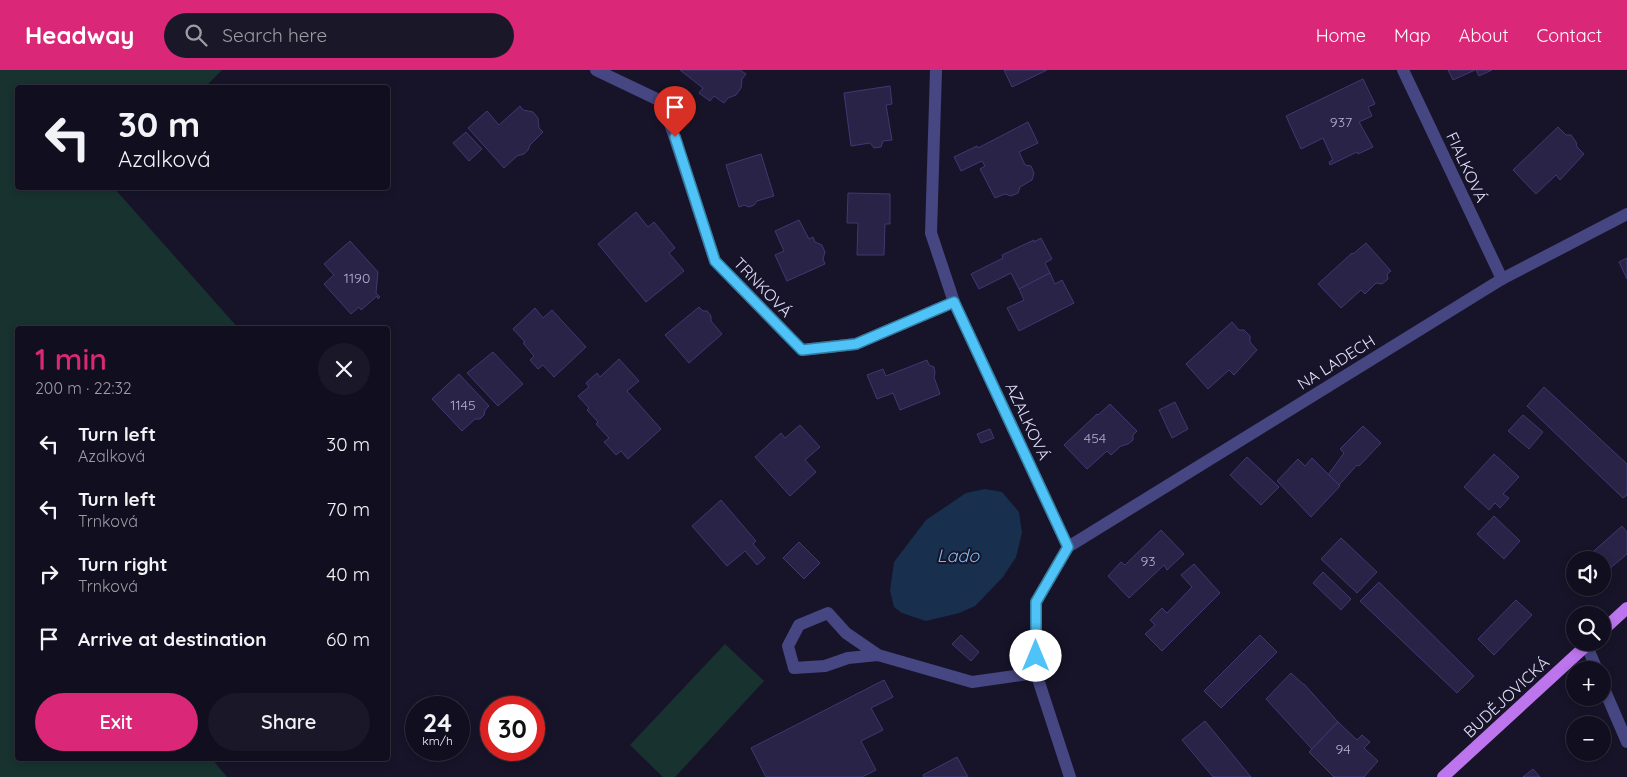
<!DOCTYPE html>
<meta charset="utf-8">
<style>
:root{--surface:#110f1f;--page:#1a1828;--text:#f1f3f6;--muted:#9c9ca4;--line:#302f3d;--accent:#db2777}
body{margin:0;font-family:Quicksand,sans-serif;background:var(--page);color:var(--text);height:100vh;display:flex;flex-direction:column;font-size:19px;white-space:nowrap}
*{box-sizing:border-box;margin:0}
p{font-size:16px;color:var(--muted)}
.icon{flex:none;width:28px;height:28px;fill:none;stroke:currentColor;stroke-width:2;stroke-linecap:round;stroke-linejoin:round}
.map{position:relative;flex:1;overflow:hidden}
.side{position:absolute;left:15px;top:256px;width:375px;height:435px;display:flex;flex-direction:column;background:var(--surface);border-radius:5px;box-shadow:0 2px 8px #0003,0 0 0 1px var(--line)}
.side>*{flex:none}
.guide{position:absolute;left:15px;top:15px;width:375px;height:105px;border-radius:5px;box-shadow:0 2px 8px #0003,0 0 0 1px var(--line);background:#110f1f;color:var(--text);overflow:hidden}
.buttons{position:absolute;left:1566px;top:481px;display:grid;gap:10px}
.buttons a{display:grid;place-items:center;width:45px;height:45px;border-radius:50%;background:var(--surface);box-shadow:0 2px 8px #0003,0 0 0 1px var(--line);font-size:25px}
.speed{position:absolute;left:405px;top:626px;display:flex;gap:10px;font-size:25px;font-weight:700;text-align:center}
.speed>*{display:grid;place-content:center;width:65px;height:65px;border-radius:50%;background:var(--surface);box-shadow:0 2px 8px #0003,0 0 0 1px var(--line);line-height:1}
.speed small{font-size:12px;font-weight:400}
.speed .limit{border:8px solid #d22;background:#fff;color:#111}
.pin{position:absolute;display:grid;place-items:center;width:42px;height:42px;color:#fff;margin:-51px -21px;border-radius:50% 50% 50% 0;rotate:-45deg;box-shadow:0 0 5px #0007}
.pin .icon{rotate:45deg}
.me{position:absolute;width:55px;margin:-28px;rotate:0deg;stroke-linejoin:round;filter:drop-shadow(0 0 4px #0008)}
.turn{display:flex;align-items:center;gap:18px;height:105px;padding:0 20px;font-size:22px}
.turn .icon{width:65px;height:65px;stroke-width:2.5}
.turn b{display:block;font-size:35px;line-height:42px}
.round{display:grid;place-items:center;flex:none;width:52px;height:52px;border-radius:26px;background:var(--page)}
.headline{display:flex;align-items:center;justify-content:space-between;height:85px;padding:0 20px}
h1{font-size:30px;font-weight:600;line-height:38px;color:var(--accent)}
.primary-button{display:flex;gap:10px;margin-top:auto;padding:10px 20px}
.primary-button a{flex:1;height:58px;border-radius:30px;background:var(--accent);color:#fff;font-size:20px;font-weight:600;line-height:58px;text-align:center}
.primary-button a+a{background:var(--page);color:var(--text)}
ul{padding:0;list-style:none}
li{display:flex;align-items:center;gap:15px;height:65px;padding:0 20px}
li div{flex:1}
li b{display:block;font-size:19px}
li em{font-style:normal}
header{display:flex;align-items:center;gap:30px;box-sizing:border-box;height:70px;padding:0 25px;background:var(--accent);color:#fff}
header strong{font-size:24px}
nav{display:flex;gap:28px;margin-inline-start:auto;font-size:18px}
.search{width:350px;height:45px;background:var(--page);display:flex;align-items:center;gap:12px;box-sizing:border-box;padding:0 18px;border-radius:28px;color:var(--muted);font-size:19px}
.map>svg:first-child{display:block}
</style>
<header>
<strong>Headway</strong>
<div class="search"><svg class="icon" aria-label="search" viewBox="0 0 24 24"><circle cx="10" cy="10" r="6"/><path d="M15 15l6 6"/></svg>Search here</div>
<nav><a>Home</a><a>Map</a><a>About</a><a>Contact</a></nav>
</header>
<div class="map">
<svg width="1627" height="707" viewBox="0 0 1627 707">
<rect width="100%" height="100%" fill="#171429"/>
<!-- green -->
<g fill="#183230">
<path d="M0,0H222L205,17L18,18V118H114L239,259H18V689H212L227,707H0Z"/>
<path d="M725,574L764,611L675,707H663L630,675Z"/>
</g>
<!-- water -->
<path fill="#192f4e" d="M985,419L1002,422L1019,442L1022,463L1016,487L1003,507L975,536L959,543L926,551L902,543L894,537L890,521L894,492L926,450L966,423Z"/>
<!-- building -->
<g fill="#292348" stroke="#413871">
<path d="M680,0H740L746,4L742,9L741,18L736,25L728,28L724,33L714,26L710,31L699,23L703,18Z"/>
<path d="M1004,0H1047L1012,17Z"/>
<path d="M1448,0H1475L1453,10Z"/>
<path d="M1476,0H1492L1479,6Z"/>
<path d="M1363,9L1375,34L1368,37L1372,46L1359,52L1373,77L1358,84L1357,82L1330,95L1329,92L1333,90L1323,68L1301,79L1286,46Z"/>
<path d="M890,16L892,34L886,35L892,70L883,71L881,77L874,78L870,73L851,76L844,23Z"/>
<path d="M520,36L523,40L533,42L538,48L539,58L543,62L530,75L528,80L524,84L517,86L504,98L468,58L487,41L499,55Z"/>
<path d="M1028,52L1038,73L1019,82L1025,95L1031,96L1034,103L1032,110L1020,117L1018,123L1011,126L1005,124L995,128L980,99L985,96L982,91L961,101L954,87L977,76L978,78Z"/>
<path d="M1558,57L1566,65H1571L1576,72L1577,77L1584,84L1560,110L1556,105L1536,124L1513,100Z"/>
<path d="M466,62L482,79L469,91L453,73Z"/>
<path d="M761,84L774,126L757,131L754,135L749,137L744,135L739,137L726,95Z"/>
<path d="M848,123L890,124V154H885L884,185H857L858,153H847Z"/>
<path d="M636,142L648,157L654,152L675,178L669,183L684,201L646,232L598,174Z"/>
<path d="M799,150L809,169L813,167L815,172L822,175L825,182L823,189L825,194L787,211L775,185L784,181L775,161Z"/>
<path d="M1041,168L1052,189L1045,193L1050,203L1019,219L1011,203L979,219L971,204L1003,188L1002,185L1034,170V172Z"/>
<path d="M350,171L378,202L376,223L380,227L378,229L377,226L361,240L359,237L351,244L324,214L334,205L324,194Z"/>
<path d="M1366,173L1391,201L1387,204L1388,209L1382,214L1376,213L1365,224L1361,220L1341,238L1318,214L1352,183L1353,184Z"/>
<path d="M1627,188V209L1619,192Z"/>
<path d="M1050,203L1055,214L1062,210L1074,233L1019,261L1007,238L1024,230L1019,219Z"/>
<path d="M699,237L703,241H707L711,246V251L722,264L689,293L665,265Z"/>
<path d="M535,238L543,248L552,240L586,277L554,307L543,295L538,299L530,290L534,286L523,273L525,272L513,259Z"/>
<path d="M1232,252L1239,260H1244L1250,266V272L1257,280L1234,305L1229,300L1208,319L1186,294Z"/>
<path d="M493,282L523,314L498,336L467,303Z"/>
<path d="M619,289L639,311L627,321L661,359L628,389L621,381L616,385L604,372L609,368L596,354L598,352L587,340L589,338L578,326L589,317L586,313L597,303L600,307Z"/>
<path d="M927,290L929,295L934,297L935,303L934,307L940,324L900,340L893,323L877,329L867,305L883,299L886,306Z"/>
<path d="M459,304L489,336L485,340L484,345L480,349H475L462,361L432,329Z"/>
<path d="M1544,317L1627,394V425L1623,428L1527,336Z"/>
<path d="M1175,332L1188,359L1172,368L1159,340Z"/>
<path d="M1110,334L1137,361L1133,365V370L1128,374L1121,376L1111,385L1107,381L1087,399L1064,375L1097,344L1098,345Z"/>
<path d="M1523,345L1543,362L1529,379L1508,361Z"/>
<path d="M800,355L820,377L805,390L816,402L790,426L755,387L781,363L785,368Z"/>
<path d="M1363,356L1381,373L1359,396L1357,395L1339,415L1328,405L1344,383L1340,379Z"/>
<path d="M990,359L994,368L981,373L977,364Z"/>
<path d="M1494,384L1519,407L1503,424L1509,428L1500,438L1495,433L1489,440L1464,417Z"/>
<path d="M1247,387L1279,417L1261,435L1230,405Z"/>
<path d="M1312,388L1340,416L1311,447L1277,411L1298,389L1305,396Z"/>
<path d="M721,430L756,471L753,474L765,488L757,495L745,481L727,496L692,456Z"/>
<path d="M1494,446L1520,471L1504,489L1477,464Z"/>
<path d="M1622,456L1627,462V484L1602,505V490H1588L1586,488Z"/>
<path d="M1161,460L1184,484L1167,500L1164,495L1129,528L1108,506L1121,492L1125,495Z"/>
<path d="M1341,468L1377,502L1357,523L1321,489Z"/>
<path d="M799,472L820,493L804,509L783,488Z"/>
<path d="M1194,494L1220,523L1162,581L1145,564L1155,555L1150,550L1162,538L1167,543L1192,517L1181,505Z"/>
<path d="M1323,502L1351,529L1341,540L1313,513Z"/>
<path d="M1379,512L1474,606L1457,623L1360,531Z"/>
<path d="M1516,530L1532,545L1494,585L1478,569Z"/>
<path d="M961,565L979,582L971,591L952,574Z"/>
<path d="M1260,565L1277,582L1221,638L1204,621Z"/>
<path d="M1291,603L1303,614H1304L1338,652L1312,679L1266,629Z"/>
<path d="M884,610L893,627L871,638L883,660L861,671L876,700L862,707H766L751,678Z"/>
<path d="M1205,651L1251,707H1213L1182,670Z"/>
<path d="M1338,652L1357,670L1362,665L1370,672L1364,678L1378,691L1364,707H1334L1309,682Z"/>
<path d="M957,687L968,707H924L923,705Z"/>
<path d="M1533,699L1540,707H1523Z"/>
</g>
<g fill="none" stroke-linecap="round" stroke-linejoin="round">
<!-- minor -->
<g stroke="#464682" stroke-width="12">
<path d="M596,0L663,32L715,191L802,280L856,274L954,232"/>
<path d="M936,0L931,163L954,232L1068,477"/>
<path d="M1403,0L1502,209"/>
<path d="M1587,576L1597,600"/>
<path d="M878,585L846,563L828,543L799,555L788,576L794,598L825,596L848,588L878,585L972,612L1036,603"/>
<path d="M1602,614L1627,672"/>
<path d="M1070,707L1036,603V532L1068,477L1502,209L1627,144"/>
</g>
<!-- major -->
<g stroke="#bc75ed" stroke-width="12">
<path d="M1602,561L1627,538"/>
<path d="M1443,707L1590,572"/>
</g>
</g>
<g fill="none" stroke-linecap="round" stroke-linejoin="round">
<!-- route casing -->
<g stroke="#337fa1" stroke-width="12">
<path id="route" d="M675,67L715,191L802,280L856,274L954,232L1068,477L1036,532V586"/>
</g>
<!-- route -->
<use href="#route" stroke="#4fc3f7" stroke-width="9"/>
</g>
<g text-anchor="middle" stroke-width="4" stroke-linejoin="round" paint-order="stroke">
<!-- number labels -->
<g font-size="14" fill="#b4b1ce">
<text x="1341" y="57">937</text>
<text x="357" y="213">1190</text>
<text x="463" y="340">1145</text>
<text x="1095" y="373">454</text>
<text x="1148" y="496">93</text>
<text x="1343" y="684">94</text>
</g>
<!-- street labels -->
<g font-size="16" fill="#e3e0fb" stroke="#171429">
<text transform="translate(1467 97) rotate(65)" y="6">FIALKOVÁ</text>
<text transform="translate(763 217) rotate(46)" y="6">TRNKOVÁ</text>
<text transform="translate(1336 292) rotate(-32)" y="6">NA LADECH</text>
<text transform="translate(1028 351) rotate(65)" y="6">AZALKOVÁ</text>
<text transform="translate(1506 627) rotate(-43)" y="6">BUDĚJOVICKÁ</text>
</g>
<!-- water labels -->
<g font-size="18" font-style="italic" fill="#7cbdee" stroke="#171429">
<text x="958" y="492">Lado</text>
</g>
</g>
</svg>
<div class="buttons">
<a><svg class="icon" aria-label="sound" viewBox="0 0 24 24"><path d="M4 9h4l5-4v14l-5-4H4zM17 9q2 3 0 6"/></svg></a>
<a><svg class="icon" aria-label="search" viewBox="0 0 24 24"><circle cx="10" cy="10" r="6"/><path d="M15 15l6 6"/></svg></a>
<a>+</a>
<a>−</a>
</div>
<div class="speed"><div>24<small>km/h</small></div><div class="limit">30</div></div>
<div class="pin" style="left:675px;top:67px;background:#d93025"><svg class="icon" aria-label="arrive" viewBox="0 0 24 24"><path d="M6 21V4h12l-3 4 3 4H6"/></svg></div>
<svg class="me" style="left:1036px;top:586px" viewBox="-20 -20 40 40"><circle r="19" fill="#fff"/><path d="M0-13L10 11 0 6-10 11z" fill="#4fc3f7"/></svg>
<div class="guide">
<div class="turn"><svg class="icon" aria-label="left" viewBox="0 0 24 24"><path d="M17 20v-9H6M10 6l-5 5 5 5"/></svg><div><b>30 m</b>Azalková</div></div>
</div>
<section class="side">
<div class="headline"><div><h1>1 min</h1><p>200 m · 22:32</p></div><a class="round"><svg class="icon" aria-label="close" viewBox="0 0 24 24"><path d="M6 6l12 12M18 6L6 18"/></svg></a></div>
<ul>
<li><svg class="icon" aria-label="left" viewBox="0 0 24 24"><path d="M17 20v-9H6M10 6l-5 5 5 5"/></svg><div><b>Turn left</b><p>Azalková</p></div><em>30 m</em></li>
<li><svg class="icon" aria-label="left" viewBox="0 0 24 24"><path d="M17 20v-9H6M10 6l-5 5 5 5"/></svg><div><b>Turn left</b><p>Trnková</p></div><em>70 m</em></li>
<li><svg class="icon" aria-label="right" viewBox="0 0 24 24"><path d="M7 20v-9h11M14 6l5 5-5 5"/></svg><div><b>Turn right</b><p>Trnková</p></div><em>40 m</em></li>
<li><svg class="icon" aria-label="arrive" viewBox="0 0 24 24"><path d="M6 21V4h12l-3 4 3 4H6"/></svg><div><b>Arrive at destination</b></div><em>60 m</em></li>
</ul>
<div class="primary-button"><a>Exit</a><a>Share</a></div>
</section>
</div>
